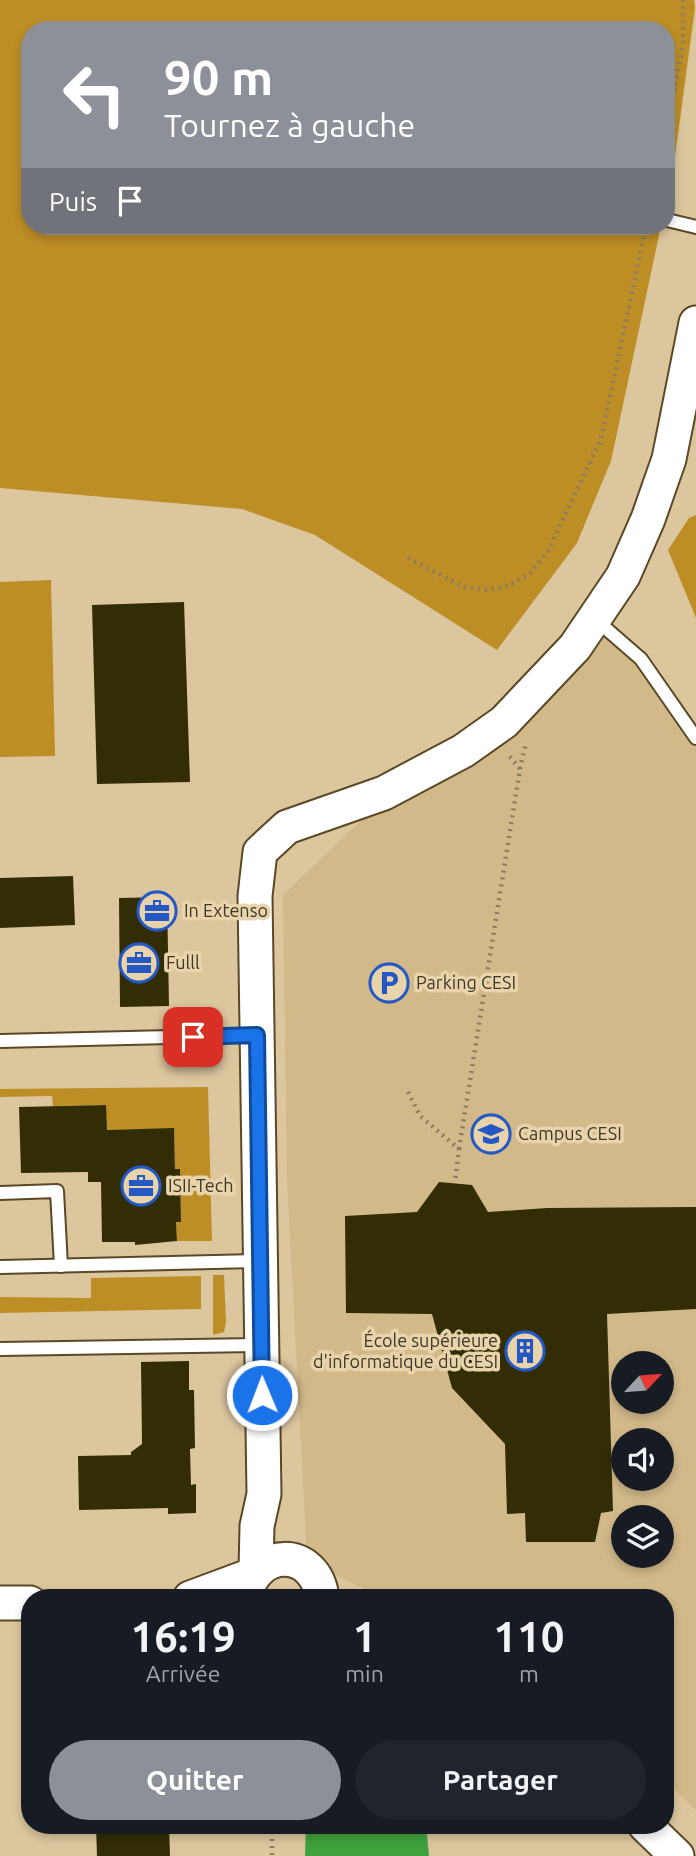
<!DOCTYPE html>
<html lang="fr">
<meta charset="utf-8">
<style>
:root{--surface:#171b24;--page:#20242c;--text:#f1f3f6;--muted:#9ea1a6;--accent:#8c9099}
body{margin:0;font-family:Ubuntu,sans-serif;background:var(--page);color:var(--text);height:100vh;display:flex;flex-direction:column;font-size:26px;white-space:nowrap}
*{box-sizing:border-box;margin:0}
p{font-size:23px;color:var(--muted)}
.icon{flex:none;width:38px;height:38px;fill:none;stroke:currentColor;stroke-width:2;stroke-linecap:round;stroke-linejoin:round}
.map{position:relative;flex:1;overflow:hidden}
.details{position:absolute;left:21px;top:1589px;width:653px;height:245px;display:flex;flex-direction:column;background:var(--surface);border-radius:28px;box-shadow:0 4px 10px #0003}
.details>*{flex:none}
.top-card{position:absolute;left:21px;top:21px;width:654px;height:214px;border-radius:28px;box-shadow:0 4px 10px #0003;background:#8c9099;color:#fff;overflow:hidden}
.needle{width:46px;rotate:64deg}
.fabs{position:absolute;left:611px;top:1351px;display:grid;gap:14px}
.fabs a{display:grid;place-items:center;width:63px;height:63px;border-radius:50%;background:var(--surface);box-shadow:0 4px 10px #0003;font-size:35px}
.pin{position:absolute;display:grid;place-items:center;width:60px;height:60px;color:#fff;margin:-30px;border-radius:14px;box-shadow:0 4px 10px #0006}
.me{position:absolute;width:77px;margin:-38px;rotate:359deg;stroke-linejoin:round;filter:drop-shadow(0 0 5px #0008)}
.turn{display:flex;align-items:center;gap:24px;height:147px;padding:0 28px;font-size:32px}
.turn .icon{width:91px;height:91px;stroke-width:2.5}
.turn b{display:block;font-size:49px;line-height:60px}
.then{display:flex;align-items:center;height:66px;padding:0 28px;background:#0003;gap:14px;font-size:26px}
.eta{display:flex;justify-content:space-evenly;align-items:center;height:119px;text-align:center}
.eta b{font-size:42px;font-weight:700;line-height:49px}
.cta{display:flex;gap:14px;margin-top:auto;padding:14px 28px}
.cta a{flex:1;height:80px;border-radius:42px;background:var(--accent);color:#fff;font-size:28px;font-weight:700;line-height:80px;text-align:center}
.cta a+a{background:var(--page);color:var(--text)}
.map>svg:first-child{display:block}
</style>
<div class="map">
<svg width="696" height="1856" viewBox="0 0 696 1856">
<rect width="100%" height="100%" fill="#dcc69e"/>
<!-- built -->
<path fill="#d2b98a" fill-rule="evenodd" d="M595,619L641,659L696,738V1810L665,1780V1598H384L307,1562L287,1179L283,895L396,787L463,751ZM623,1363H662V1402H623ZM623,1440H662V1479H623ZM623,1517H662V1556H623Z"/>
<!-- green -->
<g fill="#bd8e26">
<path d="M0,0H694L695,8L674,164L667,198V30H30V226H661L611,461L577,543L497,650L315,535L242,509L0,488Z"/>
<path d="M696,515V618L668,550L689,518Z"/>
<path d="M51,580L55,756L0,757V582Z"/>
<path d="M208,1087L212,1241H177L176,1222H181L180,1169H175L174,1129L107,1130L105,1105L53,1106L52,1096L0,1097V1089Z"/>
<path d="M213,1275H224L226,1323L224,1332L213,1335Z"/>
<path d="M201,1276V1309L0,1313V1297L91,1298V1278Z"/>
</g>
<!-- water -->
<path fill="#40a23c" d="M306,1825H426L429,1856H305Z"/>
<!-- building -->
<g fill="#322d04">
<path d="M184,602L190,782L97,784L92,605Z"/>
<path d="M73,876L75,925L0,928V878Z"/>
<path d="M167,897L169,1006L120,1007L119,898Z"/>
<path d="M106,1105L107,1130L174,1128L175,1169H180L181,1222H176L177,1241L135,1245V1242H102L101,1182H88V1172L21,1173L19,1107Z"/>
<path d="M439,1182L472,1185L488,1212L547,1208L696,1207V1309L607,1314L613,1511L601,1513L595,1542H526L525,1513L507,1514L505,1444L452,1388L432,1314L346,1313L345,1216L417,1212Z"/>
<path d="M189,1361V1390H194L195,1448L190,1449L191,1485L196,1484V1513L168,1514V1508L79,1510L78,1456L131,1455V1452L142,1444L141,1362Z"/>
<path d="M96,1825H169L170,1856H97Z"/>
</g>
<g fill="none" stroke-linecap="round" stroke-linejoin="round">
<!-- lane casing -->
<g stroke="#5b4824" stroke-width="16">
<g id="lane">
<path d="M667,220L696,227"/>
<path d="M595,619L641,659L696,738"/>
<path d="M0,1041L256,1035"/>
<path d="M0,1193L57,1191L61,1266"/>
<path d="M0,1267L258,1261"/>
<path d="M0,1349L261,1345"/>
</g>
</g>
<!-- secondary casing -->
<g stroke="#5b4824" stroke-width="37">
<g id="secondary">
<path d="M256,1570L257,1526L264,1494L255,896L260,852L287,827L384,793L463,751L504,722L575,647L623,576L648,519L669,459L696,323"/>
<path d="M190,1598L252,1575"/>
<path d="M245,1598C253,1547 316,1546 322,1598"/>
<path d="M0,1603H30"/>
<path d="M645,1825L677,1856"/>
</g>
</g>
<!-- path -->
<g stroke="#8b7b60" stroke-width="4.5" stroke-dasharray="2 5" stroke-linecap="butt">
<path d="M667,126L683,46V0"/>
<path d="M408,558L464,587L486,590L508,586L530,574L548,551L601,439L646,226"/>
<path d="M520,769L526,743"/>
<path d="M408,1092L420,1116L459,1149L455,1181"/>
<path d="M459,1149L520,769L507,753"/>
<path d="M355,1598L356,1585"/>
<path d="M272,1825V1856"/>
</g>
<!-- lane -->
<use href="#lane" stroke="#fff" stroke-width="12"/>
<!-- secondary -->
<use href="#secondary" stroke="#fff" stroke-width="33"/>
</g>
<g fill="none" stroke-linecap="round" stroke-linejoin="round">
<!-- route casing -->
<g stroke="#114b97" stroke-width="18">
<path id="route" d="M193,1037L257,1035L262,1395"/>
</g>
<!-- route -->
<use href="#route" stroke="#1a73e8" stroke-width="12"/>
</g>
<!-- icons -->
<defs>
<g id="office-ring" transform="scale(2.0125)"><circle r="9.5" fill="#e9d3ab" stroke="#2458c5" stroke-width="1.5"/><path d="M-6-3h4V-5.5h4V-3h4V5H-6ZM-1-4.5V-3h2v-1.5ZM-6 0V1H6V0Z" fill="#2458c5"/></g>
<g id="parking-ring" transform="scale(2.0125)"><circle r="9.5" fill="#e9d3ab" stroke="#2458c5" stroke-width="1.5"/><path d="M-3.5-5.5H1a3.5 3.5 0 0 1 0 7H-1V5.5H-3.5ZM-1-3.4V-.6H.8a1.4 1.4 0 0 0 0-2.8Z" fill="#2458c5"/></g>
<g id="university-ring" transform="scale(2.0125)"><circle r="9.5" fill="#e9d3ab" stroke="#2458c5" stroke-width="1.5"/><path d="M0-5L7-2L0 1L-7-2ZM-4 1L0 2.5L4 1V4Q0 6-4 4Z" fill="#2458c5"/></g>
<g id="building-ring" transform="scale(2.0125)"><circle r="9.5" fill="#e9d3ab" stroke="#2458c5" stroke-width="1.5"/><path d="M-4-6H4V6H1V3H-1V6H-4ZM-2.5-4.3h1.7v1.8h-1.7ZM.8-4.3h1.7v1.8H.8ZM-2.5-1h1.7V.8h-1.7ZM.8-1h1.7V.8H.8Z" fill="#2458c5"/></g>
</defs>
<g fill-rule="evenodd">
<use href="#office-ring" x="157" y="911"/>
<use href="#office-ring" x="139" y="963"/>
<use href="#parking-ring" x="389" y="983"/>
<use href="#university-ring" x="491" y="1134"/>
<use href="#office-ring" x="141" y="1186"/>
<use href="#building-ring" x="525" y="1351"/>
</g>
<g text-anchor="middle" stroke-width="7" stroke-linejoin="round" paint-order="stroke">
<!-- poi labels -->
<g font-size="18" fill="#403727" stroke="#e9d3ab" text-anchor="start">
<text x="184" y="917">In Extenso</text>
<text x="166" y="969">Fulll</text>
<text x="416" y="989">Parking CESI</text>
<text x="518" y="1140">Campus CESI</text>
<text x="168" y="1192">ISII-Tech</text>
<text x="498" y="1347" text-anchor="end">École supérieure<tspan x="498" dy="21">d'informatique du CESI</tspan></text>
</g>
</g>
</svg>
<div class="fabs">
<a><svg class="needle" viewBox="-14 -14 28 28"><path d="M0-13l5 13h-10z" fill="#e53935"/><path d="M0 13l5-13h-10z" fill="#9ea1a6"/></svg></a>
<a><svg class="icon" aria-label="sound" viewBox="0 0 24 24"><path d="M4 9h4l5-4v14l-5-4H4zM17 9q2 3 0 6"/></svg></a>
<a><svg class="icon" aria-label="layers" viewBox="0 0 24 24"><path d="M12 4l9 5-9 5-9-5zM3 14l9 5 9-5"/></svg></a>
</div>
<div class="pin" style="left:193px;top:1037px;background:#d93025"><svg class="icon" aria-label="arrive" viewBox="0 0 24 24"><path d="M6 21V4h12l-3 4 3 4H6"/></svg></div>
<svg class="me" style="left:262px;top:1395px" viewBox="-20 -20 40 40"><circle r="17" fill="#1a73e8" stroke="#fff" stroke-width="3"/><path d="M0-11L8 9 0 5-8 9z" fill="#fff"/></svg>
<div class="top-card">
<div class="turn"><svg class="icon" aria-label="left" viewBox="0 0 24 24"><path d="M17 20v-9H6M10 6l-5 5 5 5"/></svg><div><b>90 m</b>Tournez à gauche</div></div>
<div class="then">Puis<svg class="icon" aria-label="arrive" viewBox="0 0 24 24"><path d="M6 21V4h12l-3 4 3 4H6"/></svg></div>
</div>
<section class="details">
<div class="eta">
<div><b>16:19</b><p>Arrivée</p></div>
<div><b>1</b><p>min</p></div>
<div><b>110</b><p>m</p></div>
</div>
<div class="cta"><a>Quitter</a><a>Partager</a></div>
</section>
</div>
